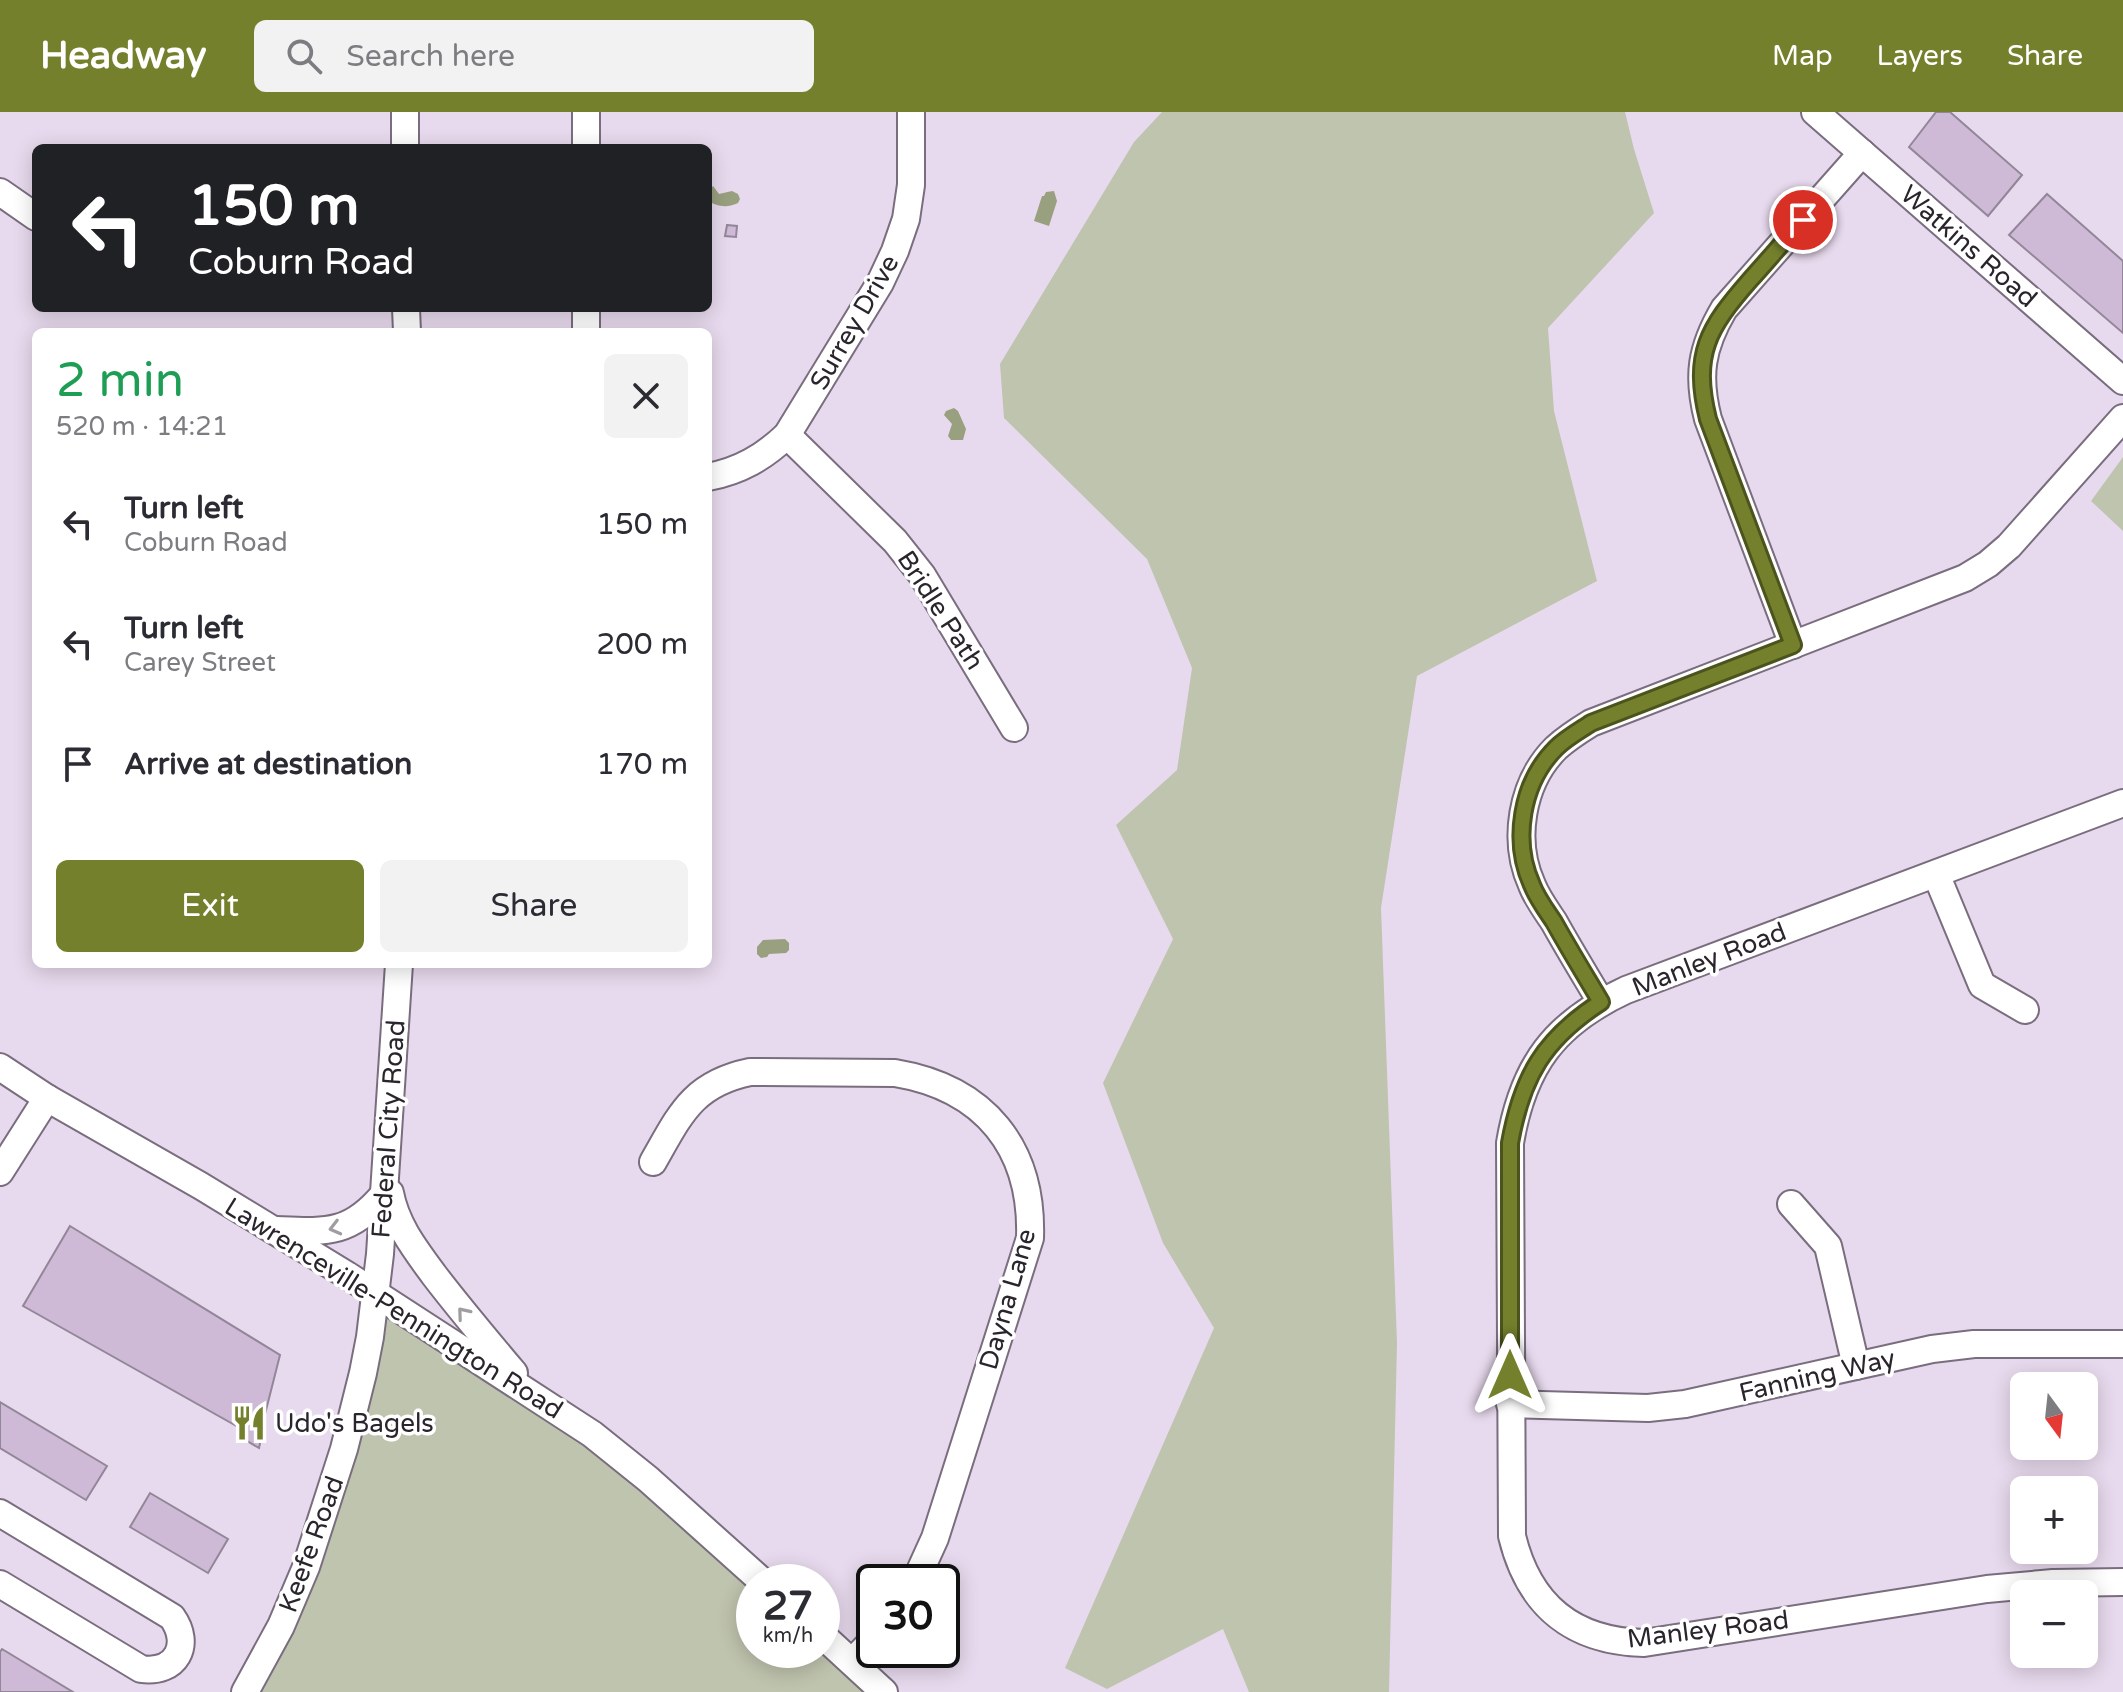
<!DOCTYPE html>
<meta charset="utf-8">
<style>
:root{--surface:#fff;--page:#f2f2f3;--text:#2b2b33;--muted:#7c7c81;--accent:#75802d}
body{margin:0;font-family:"Varela Round",sans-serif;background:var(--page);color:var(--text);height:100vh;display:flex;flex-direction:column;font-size:30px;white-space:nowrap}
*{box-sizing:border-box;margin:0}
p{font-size:26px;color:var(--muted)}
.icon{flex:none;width:44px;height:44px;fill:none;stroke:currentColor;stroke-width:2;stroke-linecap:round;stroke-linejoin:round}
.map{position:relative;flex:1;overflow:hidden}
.drawer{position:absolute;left:32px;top:216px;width:680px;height:640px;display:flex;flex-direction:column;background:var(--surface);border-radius:12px;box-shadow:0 4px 20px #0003}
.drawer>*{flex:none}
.guide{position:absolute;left:32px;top:32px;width:680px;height:168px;border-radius:12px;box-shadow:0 4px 20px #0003;background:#202124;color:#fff;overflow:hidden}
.needle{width:52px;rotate:165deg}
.fabs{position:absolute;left:2010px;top:1260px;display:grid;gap:16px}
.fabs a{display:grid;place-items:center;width:88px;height:88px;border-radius:12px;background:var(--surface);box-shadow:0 4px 20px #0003;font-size:40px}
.speed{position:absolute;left:736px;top:1452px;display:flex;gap:16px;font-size:40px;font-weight:700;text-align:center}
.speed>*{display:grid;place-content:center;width:104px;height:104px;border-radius:50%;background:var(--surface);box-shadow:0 4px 20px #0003;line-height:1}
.speed small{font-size:20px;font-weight:400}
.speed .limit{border:4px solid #111;border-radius:12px;background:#fff;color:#111}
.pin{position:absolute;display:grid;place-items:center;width:68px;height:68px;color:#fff;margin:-34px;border:4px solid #fff;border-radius:50%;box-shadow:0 2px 8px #0007}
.me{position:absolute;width:88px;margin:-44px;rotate:0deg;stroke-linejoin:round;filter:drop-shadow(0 0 6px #0008)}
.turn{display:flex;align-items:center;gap:28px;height:168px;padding:0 24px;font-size:36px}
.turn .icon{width:104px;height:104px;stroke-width:2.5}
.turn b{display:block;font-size:56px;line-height:68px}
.round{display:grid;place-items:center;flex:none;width:84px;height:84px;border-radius:12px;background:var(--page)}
.head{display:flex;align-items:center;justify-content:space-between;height:136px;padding:0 24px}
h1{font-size:48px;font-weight:600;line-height:60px;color:#1e9e55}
.cta{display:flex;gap:16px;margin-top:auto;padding:16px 24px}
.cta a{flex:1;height:92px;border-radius:12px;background:var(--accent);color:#fff;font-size:32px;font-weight:600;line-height:92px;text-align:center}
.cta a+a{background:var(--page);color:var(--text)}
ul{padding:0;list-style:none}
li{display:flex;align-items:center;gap:24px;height:120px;padding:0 24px}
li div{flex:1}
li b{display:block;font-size:30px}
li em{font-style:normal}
header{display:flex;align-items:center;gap:48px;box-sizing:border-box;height:112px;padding:0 40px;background:var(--accent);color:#fff}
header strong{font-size:38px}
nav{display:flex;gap:44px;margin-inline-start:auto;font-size:28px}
.search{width:560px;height:72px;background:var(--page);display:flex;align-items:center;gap:20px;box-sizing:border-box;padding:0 28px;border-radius:12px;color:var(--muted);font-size:30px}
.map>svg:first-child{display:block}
</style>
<header>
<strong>Headway</strong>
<div class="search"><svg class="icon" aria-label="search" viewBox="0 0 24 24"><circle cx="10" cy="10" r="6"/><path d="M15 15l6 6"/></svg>Search here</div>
<nav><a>Map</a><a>Layers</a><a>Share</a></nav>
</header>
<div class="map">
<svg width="2123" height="1580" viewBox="0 0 2123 1580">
<rect width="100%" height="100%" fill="#e8daee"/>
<!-- green -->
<g fill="#bfc4ae">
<path d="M1162,0H1625L1634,37L1654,101L1548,216L1554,299L1597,469L1417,564L1381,796L1397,1231L1389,1580H1249L1223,1517L1107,1577L1065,1556L1214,1216L1163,1131L1103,971L1173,827L1116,713L1177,658L1192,556L1147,447L1004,306L1000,252L1134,30Z"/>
<path d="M2123,345V419L2091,389Z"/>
<path d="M381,1194L598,1337L754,1475V1538H822L855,1570L864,1580H251Z"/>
</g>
<!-- water -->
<g fill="#99a07f">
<path d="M713,74L719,82L732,79L738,82L740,87L738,91C729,96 715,95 708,88V79Z"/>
<path d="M1054,79L1057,89L1049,114L1034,109L1042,84H1044L1046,80Z"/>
<path d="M954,296L958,299L966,317L963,328H951L948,324L952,312L944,303L946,299Z"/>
<path d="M785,827L789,831V838L786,841L769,842L767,845L761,846L757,842V835L763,828Z"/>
</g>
<!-- building -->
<g fill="#ceb9d6" stroke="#938698" stroke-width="2">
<path d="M1936,0H1950L2022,63L1988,104L1909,35Z"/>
<path d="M2047,82L2123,149V221L2009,123Z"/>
<path d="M727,113L737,114L736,125L725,124Z"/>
<path d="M70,1114L280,1243L261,1318H263L259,1336L242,1326L247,1320L23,1194Z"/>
<path d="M0,1290L107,1354L86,1388L0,1336Z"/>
<path d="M150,1381L228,1427L208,1461L130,1415Z"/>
<path d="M2,1537L73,1580H0V1540Z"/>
</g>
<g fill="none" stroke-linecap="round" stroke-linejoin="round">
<!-- minor casing -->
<g stroke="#796d7e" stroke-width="30">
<g id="minor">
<path d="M405,0V36"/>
<path d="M1815,0L2123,269"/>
<path d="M586,36V0"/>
<path d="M0,80L36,105"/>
<path d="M406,196L407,220"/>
<path d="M586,220V196"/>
<path d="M787,323L895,429L922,463L1014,616"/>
<path d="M708,365C740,359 764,345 787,323L880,171L895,139L906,107L911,73V0"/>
<path d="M1793,533L1708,307C1697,264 1701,236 1724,197L1862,41"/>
<path d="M2123,691L1626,878C1555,911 1523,953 1510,1031L1512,1424C1529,1494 1573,1529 1644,1531L1987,1477L2053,1471L2123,1470"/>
<path d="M1936,762L1982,873L2025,898"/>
<path d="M1601,890C1585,863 1569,837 1554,810C1546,798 1537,786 1532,773C1512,729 1521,671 1556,636C1567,626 1578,619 1591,611L1965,466L1988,452L2009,434L2123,306"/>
<path d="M0,955L47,986L201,1074L347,1163L592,1322L648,1367L763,1470"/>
<path d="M653,1050C680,1003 692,972 750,960L895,961C985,976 1033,1036 1030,1126L935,1426L915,1470"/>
<path d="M0,1060L47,986"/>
<path d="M390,1081C396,1113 415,1137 434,1163C460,1197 487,1229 514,1261"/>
<path d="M1791,1092L1828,1134L1856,1254"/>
<path d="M276,1118C326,1120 350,1123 384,1082"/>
<path d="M1510,1292L1648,1296L1685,1292L1932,1237L1974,1232H2123"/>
<path d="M0,1401L172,1505C192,1533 176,1562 141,1557L0,1472"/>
<path d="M822,1523L884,1580"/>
<path d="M852,1550L874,1527"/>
<path d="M245,1580L281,1514L306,1455L344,1337L363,1261L370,1225L380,1142L399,852"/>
</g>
</g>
<!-- minor -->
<use href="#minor" stroke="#fff" stroke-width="26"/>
</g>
<!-- one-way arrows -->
<defs><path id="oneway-chevron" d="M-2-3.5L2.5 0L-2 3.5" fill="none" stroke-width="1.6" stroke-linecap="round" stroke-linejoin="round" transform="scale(2)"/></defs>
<g stroke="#9f9da0">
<use href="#oneway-chevron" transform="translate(335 1116) rotate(166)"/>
<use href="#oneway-chevron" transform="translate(463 1201) rotate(-130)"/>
</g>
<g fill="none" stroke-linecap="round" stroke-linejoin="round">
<!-- route casing -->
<g stroke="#4c531d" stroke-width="20">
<path id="route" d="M1510,1263V1031C1522,964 1544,927 1601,890C1585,863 1569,837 1554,810C1546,798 1537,786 1532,773C1512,729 1521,671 1556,636C1566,626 1579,619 1591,611L1793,533L1708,307C1692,242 1708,216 1750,168C1768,148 1785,128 1803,108"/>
</g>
<!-- route -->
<use href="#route" stroke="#75802d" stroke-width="14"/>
</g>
<!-- icons -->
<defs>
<g id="restaurant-bare" transform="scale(2.76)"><path d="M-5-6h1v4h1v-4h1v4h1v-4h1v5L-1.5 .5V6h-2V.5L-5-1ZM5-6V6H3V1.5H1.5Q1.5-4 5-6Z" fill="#75802d" stroke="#fff" stroke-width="2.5" paint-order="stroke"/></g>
</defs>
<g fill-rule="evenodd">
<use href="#restaurant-bare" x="249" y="1311"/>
</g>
<g text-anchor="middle" stroke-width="7" stroke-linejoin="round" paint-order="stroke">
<!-- street labels -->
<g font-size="26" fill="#2a252c" stroke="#fff">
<text transform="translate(1969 134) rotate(41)" y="9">Watkins Road</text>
<text transform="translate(854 210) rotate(-60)" y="9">Surrey Drive</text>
<text transform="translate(941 498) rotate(57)" y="9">Bridle Path</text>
<text transform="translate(1709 847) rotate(-21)" y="9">Manley Road</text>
<text transform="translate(388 1017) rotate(-86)" y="9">Federal City Road</text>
<text transform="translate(1007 1187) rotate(-74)" y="9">Dayna Lane</text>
<text transform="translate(394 1196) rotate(32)" y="9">Lawrenceville-Pennington Road</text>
<text transform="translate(1817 1263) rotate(-13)" y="9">Fanning Way</text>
<text transform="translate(311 1432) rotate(-70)" y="9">Keefe Road</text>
<text transform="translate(1708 1517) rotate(-7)" y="9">Manley Road</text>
</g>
<!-- poi labels -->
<g font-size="26" fill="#2a252c" stroke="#fff" text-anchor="start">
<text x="275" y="1320">Udo's Bagels</text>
</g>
</g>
</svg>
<div class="fabs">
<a><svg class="needle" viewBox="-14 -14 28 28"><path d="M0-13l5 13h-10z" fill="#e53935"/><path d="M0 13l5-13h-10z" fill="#7c7c81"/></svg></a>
<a>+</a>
<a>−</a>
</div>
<div class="speed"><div>27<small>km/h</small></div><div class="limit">30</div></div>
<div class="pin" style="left:1803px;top:108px;background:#d93025"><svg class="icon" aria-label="arrive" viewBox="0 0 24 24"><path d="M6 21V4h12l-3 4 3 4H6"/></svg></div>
<svg class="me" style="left:1510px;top:1263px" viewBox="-20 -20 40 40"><path d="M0-17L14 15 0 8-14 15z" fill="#75802d" stroke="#fff" stroke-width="4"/></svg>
<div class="guide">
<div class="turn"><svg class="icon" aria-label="left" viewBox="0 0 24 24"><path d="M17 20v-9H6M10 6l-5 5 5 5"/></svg><div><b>150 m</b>Coburn Road</div></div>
</div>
<section class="drawer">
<div class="head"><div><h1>2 min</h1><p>520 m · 14:21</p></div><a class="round"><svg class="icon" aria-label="close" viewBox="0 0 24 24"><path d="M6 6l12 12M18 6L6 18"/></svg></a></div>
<ul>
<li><svg class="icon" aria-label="left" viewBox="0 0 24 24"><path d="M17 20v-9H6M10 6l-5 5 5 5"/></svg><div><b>Turn left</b><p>Coburn Road</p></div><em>150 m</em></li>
<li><svg class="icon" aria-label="left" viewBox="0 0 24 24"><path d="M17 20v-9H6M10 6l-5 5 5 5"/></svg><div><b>Turn left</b><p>Carey Street</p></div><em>200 m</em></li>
<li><svg class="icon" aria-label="arrive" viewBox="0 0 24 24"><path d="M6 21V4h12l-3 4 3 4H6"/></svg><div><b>Arrive at destination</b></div><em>170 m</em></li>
</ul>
<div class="cta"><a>Exit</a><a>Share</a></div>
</section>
</div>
